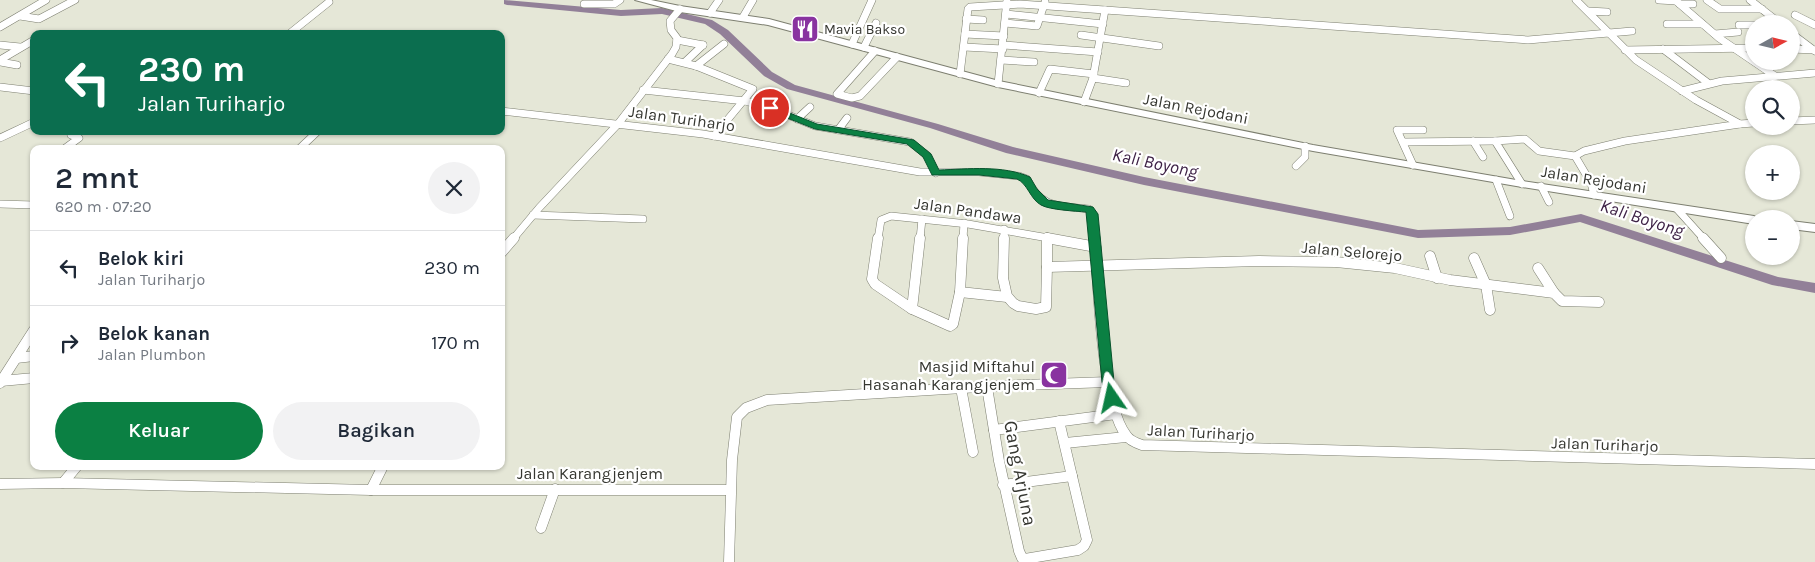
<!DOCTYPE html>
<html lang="id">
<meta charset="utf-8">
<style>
:root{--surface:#fff;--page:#f2f2f3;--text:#1f2937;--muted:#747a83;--line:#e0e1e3;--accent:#0b8043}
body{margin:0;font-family:Karla,sans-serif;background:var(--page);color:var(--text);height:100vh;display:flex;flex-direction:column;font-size:19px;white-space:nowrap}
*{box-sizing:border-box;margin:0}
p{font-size:16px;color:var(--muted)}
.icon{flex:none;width:28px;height:28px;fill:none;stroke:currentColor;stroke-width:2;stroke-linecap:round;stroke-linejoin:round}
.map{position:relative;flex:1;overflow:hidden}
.sheet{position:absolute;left:30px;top:145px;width:475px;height:325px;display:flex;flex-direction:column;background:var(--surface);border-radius:10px;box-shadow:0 1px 4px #0004}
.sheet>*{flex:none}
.banner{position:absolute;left:30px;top:30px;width:475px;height:105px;border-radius:10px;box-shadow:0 1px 4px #0004;background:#0b6e4f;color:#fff;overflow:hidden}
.needle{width:32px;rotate:82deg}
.tools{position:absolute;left:1745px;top:15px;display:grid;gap:10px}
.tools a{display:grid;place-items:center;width:55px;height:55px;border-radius:50%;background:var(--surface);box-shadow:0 1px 4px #0004;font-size:25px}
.pin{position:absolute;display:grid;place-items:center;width:42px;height:42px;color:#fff;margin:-21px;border:2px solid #fff;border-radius:50%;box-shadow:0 1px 5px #0007}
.me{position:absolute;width:55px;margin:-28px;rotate:349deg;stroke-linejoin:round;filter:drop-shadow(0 0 4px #0008)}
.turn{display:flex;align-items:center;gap:18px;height:105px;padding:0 25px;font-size:22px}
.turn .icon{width:65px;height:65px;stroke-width:2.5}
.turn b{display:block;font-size:35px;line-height:42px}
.round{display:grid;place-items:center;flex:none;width:52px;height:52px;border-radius:26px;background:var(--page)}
.overview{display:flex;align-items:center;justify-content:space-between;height:85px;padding:0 25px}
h1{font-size:30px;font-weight:600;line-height:38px}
.action{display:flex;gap:10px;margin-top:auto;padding:10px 25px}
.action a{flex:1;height:58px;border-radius:30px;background:var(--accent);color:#fff;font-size:20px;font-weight:600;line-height:58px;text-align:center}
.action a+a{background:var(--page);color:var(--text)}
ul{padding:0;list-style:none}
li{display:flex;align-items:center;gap:15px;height:75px;padding:0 25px;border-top:1px solid var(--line)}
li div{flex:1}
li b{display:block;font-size:19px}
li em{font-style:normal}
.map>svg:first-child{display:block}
</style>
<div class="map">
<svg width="1815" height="562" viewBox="0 0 1815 562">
<rect width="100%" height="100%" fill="#e5e7d7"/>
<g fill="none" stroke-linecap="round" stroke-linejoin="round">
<!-- river -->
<path fill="#928098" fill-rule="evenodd" d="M504,0L621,10L662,8L712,20L728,30L772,72L795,85L938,124L1013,147L1144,177L1418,230L1510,227L1581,214L1778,277L1815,283V293L1772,285L1580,222L1510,235L1418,238L1144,185L1006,153L930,128L787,89L764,76L720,34L705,24L662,14L621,16L507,5L504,4Z"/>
<!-- minor-far1 casing -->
<g stroke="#7d7f70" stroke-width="8">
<g id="minor-far1">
<path d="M1576,0L1636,60L1696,100L1740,124L1625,141L1584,151L1575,156L1591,183L1594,195"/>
<path d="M1659,0L1677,1"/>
<path d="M1675,0L1719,38L1775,76"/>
<path d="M1707,0L1720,9H1762"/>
<path d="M1750,0L1781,24"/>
<path d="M584,4H614L620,0"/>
<path d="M1680,4H1693"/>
<path d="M1105,10L1528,40L1632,31"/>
<path d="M1588,11L1607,12"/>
<path d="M710,13L719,0"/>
<path d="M1006,14L1103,24"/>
<path d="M1795,15L1815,25"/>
<path d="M20,16L39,19L75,0"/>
<path d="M743,17L753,0"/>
<path d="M966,19L983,20"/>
<path d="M1005,23L1037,26L1045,2"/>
<path d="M1667,24H1702"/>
<path d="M1739,25H1754"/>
<path d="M0,27L46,0"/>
<path d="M1791,33L1815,51"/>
<path d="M289,34L329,2"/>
<path d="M965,34L1004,36"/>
<path d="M1715,34L1738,32"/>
<path d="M1081,35L1159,46"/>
<path d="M677,40L703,45"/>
<path d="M852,44L872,0"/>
<path d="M0,45L20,47"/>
<path d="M1003,45L1098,52"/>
<path d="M864,47L876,23"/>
<path d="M964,47L1003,49"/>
<path d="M1663,49L1708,83"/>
<path d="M1791,49L1815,50"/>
<path d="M1625,50L1754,48"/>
<path d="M875,51L837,94L852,98L860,96L897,57"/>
<path d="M668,59L696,66L753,89L714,136"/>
<path d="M0,60L34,40"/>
<path d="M1001,60L1034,62"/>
<path d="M0,62L17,65"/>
<path d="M685,62L703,45"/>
<path d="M696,66L724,44"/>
<path d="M960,74L968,9L970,7L1020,4L1105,10L1093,78L1084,102"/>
<path d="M1093,78L1126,83"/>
<path d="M998,84L1007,0"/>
<path d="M0,87L34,91"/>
<path d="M643,90L745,101L771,108L815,126L910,142L928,156L936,173"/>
<path d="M1682,91L1722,81L1815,73"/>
<path d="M1039,93L1050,69L1094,74"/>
<path d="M501,111L703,134L920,172H979L1019,176L1027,179C1043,210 1058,205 1089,209L1093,214L1095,239"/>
<path d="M797,119L810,107"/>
<path d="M1791,121L1815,120"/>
<path d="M1740,124L1754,123"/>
<path d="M838,130L847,118"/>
<path d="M0,138L34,122"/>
<path d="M1473,141L1483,157"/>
<path d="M1403,142L1495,141"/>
<path d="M64,149L79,138L71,135L76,131"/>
<path d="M299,149L318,131"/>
<path d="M1413,165L1397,130H1423"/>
<path d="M1296,166L1305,157V146"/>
<path d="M1496,180L1510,216"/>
<path d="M1522,184L1495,141L1525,139L1539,151L1575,156"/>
<path d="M1541,186L1549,202"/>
<path d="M0,204L34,205"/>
<path d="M1677,209L1704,239"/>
<path d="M533,215L643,219"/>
<path d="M1047,237V239"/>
<path d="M513,239L539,208L618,124L672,54L676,47L677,38L671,30L670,21L680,9"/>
<path d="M878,239L881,220L891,216L968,224L1054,239"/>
<path d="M920,239L922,219"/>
<path d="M963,239L964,223"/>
<path d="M1004,239V229"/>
</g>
</g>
<!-- minor casing -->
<g stroke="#7d7f70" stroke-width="11">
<g id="minor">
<path d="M878,238L872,279L875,284L912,309L950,326L953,324L960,292"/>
<path d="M963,238L960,292L1007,297"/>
<path d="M1004,238L1003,278L1007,296L1013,303L1018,306L1036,309L1046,307L1047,267"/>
<path d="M1047,238V267L1259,261L1336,262L1395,268L1450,280L1554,293L1562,301L1599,302"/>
<path d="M1047,238L1096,247"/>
<path d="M1095,238C1098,282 1101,402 1126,435C1129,440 1136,443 1142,445L1815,464"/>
<path d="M1703,238L1721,258"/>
<path d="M501,253L514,238"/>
<path d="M1430,256L1437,278"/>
<path d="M1474,258L1486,285L1490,310"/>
<path d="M1538,268L1554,293"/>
<path d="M912,309L920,238"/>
<path d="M16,358L34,356"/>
<path d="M1,381L34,378"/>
<path d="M0,383L34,330"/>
<path d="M987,387L999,461L1019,551L1022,558L1025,559L1078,550L1084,546L1087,540L1059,421"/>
<path d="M961,388L973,452"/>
<path d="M994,430L1116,414"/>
<path d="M1065,443L1126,437"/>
<path d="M63,483L77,466"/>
<path d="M0,484L63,483L371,490H730"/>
<path d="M1003,485L1072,476"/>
<path d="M371,490L383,466"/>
<path d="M541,528L555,489"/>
<path d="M729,562L732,460L737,417L746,408L767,400L995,386L1108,382"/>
</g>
</g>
<!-- secondary casing -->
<g stroke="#7d7f70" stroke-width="2">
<g id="secondary">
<path d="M635,0H651L680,6L769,19L999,81L1313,145L1522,181L1754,216L1759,219H1754V224L1522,187L1313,151L998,87L768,25L680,12Z"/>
<path d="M1791,221L1815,224V232L1791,229Z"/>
</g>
</g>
<!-- minor-far1 -->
<use href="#minor-far1" stroke="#fff" stroke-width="7"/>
<!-- minor -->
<use href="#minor" stroke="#fff" stroke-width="10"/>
<!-- secondary -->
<use href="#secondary" fill="#fff" fill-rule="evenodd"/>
</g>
<!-- route -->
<path fill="#0b8043" stroke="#07532c" d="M770,105L817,124L914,140L931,154L939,170C968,169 1003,165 1030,177L1037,189L1048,200L1093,207L1098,214L1114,382L1119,398L1117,402H1108L1102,382L1086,212C1075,211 1050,210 1041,205C1030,199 1028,184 1017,179L979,175H932L923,157L907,144L815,129L767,110L766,108Z"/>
<!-- icons -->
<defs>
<g id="restaurant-square" transform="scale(1.4375)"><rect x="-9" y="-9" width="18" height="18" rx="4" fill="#8933a0" stroke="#fff"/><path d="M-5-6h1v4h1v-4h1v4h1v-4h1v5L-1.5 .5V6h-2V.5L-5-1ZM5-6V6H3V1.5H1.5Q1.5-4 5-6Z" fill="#fff"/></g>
<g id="mosque-square" transform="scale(1.4375)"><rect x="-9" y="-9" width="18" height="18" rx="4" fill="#8933a0" stroke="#fff"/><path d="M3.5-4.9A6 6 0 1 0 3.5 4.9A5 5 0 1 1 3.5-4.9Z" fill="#fff"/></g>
</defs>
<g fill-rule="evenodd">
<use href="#restaurant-square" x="805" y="29"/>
<use href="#mosque-square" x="1054" y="375"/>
</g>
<g text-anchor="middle" stroke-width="4.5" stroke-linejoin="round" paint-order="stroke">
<!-- far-poi labels -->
<g font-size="14" fill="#363731" stroke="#fff" text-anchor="start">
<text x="824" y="34">Mavia Bakso</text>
</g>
<!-- street labels -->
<g font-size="16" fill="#363731" stroke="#fff">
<text transform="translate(1196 108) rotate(11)" y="6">Jalan Rejodani</text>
<text transform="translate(682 118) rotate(8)" y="6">Jalan Turiharjo</text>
<text transform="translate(1594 179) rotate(9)" y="6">Jalan Rejodani</text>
<text transform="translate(968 210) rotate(8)" y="6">Jalan Pandawa</text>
<text transform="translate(1352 251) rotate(5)" y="6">Jalan Selorejo</text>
<text transform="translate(1201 432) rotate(3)" y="6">Jalan Turiharjo</text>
<text transform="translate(1605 444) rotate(2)" y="6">Jalan Turiharjo</text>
<text x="590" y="479">Jalan Karangjenjem</text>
</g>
<!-- poi labels -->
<g font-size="16" fill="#363731" stroke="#fff" text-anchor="end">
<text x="1035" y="372">Masjid Miftahul<tspan x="1035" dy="18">Hasanah Karangjenjem</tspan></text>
</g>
<!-- water labels -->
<g font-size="18" font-style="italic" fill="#3e2246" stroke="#fff">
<text transform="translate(1155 163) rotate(12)" y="6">Kali Boyong</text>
<text transform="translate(1642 218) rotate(18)" y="6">Kali Boyong</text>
</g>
<!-- near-street labels -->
<g font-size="19" fill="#363731" stroke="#fff">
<text transform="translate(1021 473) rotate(79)" y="7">Gang Arjuna</text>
</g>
</g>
</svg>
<div class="tools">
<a><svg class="needle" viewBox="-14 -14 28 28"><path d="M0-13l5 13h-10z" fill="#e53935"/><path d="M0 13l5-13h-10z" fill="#747a83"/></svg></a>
<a><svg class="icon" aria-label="search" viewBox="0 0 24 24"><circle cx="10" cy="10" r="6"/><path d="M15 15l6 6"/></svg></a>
<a>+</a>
<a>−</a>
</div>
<div class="pin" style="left:770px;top:108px;background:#d93025"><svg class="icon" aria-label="arrive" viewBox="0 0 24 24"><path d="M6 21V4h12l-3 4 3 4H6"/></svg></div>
<svg class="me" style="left:1112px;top:398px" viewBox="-20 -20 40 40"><path d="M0-17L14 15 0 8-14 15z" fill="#0b8043" stroke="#fff" stroke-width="4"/></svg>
<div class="banner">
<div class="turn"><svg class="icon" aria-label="left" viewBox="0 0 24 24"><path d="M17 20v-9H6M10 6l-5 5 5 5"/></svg><div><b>230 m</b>Jalan Turiharjo</div></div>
</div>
<section class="sheet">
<div class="overview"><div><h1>2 mnt</h1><p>620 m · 07:20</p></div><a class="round"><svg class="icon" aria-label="close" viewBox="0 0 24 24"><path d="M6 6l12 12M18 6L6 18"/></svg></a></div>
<ul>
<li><svg class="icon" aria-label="left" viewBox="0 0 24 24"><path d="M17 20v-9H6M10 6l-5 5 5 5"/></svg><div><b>Belok kiri</b><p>Jalan Turiharjo</p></div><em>230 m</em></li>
<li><svg class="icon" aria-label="right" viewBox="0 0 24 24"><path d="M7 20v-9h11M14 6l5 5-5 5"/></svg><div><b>Belok kanan</b><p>Jalan Plumbon</p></div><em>170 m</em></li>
</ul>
<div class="action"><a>Keluar</a><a>Bagikan</a></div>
</section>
</div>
